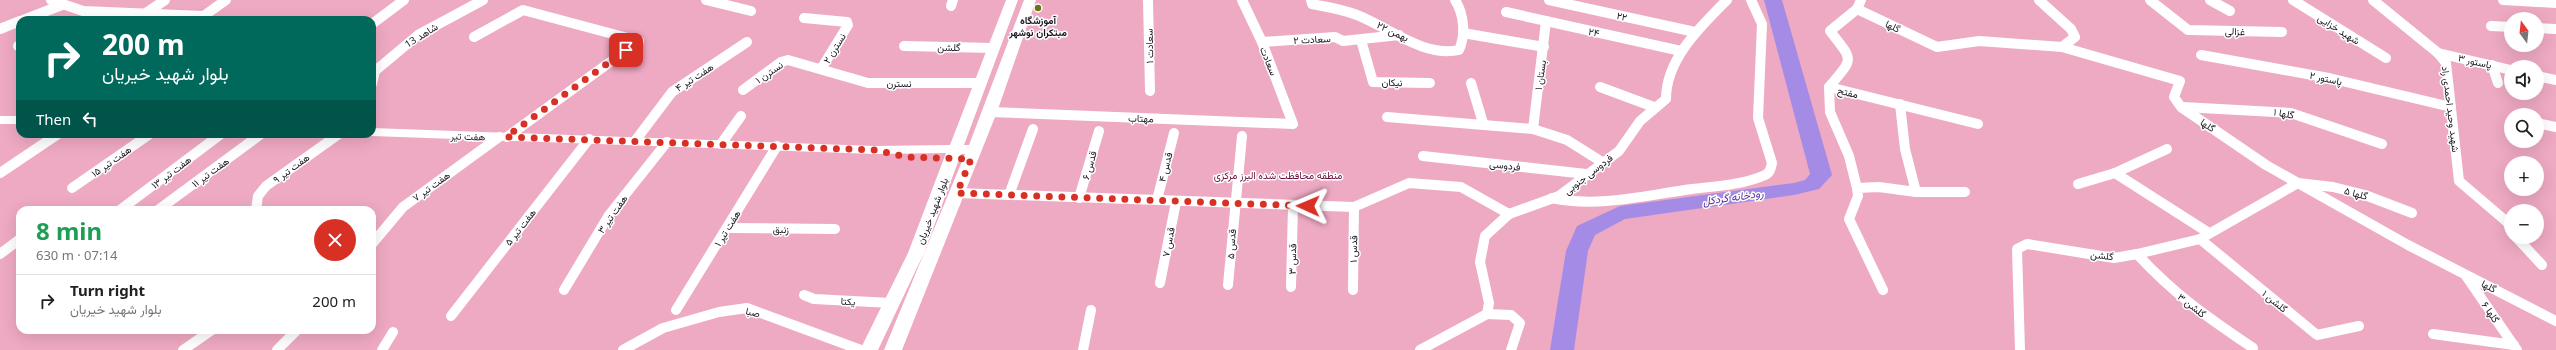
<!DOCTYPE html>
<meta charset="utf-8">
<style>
:root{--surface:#fff;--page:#f2f2f2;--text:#222;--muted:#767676;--line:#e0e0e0}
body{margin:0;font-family:"Noto Sans",Vazirmatn,sans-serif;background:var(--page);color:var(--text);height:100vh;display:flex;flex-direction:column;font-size:15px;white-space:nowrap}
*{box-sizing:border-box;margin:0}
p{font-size:13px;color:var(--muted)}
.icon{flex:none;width:22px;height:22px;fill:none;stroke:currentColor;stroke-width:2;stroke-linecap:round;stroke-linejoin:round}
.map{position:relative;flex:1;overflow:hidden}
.side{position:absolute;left:16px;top:206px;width:360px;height:128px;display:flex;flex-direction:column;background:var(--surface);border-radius:12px;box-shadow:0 4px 16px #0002}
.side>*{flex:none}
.top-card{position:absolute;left:16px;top:16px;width:360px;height:122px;border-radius:12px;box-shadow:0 4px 16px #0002;background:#00695c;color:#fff;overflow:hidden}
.needle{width:26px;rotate:345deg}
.controls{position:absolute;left:2504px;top:12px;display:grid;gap:8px}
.controls a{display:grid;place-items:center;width:40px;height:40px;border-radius:50%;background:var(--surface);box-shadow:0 4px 16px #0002;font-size:20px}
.pin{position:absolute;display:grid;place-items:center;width:34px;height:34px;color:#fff;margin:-17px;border-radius:8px;box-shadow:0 2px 6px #0006}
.me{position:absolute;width:44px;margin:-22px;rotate:271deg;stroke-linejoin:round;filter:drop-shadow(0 0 3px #0008)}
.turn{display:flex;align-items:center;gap:14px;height:84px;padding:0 20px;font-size:18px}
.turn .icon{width:52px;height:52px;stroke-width:2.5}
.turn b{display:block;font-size:28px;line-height:34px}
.then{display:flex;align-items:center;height:38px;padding:0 20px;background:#0003;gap:8px;font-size:15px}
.round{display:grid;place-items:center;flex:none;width:42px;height:42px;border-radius:21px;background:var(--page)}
.overview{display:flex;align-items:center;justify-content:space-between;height:68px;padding:0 20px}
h1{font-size:24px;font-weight:700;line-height:30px;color:#1e9e55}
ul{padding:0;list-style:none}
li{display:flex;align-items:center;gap:12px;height:52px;padding:0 20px;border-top:1px solid var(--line)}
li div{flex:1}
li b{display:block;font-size:15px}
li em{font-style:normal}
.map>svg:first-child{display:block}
</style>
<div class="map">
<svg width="2556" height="350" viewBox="0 0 2556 350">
<rect width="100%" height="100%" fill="#e0d9fc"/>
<!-- green -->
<path fill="#eea9c3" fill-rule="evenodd" d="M0,0H2556V350H0ZM2511,19H2537V45H2511ZM20,20H372V134H20ZM2511,67H2537V93H2511ZM2511,115H2537V141H2511ZM2511,163H2537V189H2511ZM20,210H372V330H20ZM2511,211H2537V237H2511Z"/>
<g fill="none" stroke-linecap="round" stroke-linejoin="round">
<!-- river -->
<path fill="#a48ce6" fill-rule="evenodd" d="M1764,0H1782L1832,175L1819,189L1794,195L1625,219L1595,235L1588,251L1574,350H1550L1566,251L1577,226L1620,206L1794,183L1805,180L1810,174Z"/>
<!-- street -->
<g stroke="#fff" stroke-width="10">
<path d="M51,0L83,11L203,16"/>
<path d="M706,0L751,11"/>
<path d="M1148,0L1150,91"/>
<path d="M1311,0L1312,4C1327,7 1342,9 1357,15C1388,27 1424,58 1459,50C1466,35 1464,14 1455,0"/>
<path d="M1549,0L1695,32"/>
<path d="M1861,0L1857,9L1830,31C1854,62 1854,57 1829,87L1978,124"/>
<path d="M2039,0L2071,29L2075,37L2062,47"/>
<path d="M2150,0L2188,30L2282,32"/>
<path d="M2210,0L2230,11"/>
<path d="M2293,0L2386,58"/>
<path d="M2373,0L2438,53L2446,63L2459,181L2507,222L2511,229"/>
<path d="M2503,0L2556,3"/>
<path d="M951,6L953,0"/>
<path d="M1857,9L1937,47L1979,41L2062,47L2180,81L2174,97L2181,107L2266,165L2408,245L2556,321"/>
<path d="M1506,12L1681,51"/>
<path d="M146,13L165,0"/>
<path d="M804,18L847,22L848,25L821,69"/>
<path d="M23,20L62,5"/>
<path d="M198,20L226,0"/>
<path d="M372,24L404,0"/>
<path d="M2491,26L2511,27"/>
<path d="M2537,28L2556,29"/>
<path d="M0,29L20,21"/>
<path d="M1463,33L1544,47"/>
<path d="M474,37L523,10L639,41"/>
<path d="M1361,40L1373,82L1430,83"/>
<path d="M1262,42L1335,37L1343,41L1399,35"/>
<path d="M18,46H20"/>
<path d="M904,46L994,48"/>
<path d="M2438,53L2511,70"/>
<path d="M2201,55L2329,78L2451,107"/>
<path d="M2492,65L2498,83"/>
<path d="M2537,76L2556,80"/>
<path d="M1471,83L1483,123"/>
<path d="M372,84L375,71L418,35L483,0"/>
<path d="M1600,87L1654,107"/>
<path d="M1829,87L1830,112L1849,156L1857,188"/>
<path d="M743,90L781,62L788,60L868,83H980"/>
<path d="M1900,104L1905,149L1916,192H1965"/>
<path d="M2183,107L2291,113L2382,144"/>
<path d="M990,112L1293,124L1262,42L1242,0"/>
<path d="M1387,117L1533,129L1567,140L1602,162"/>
<path d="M2537,123L2556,127"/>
<path d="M1533,129L1546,21"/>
<path d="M507,137L639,41"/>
<path d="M635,141L672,92L747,42"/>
<path d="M721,144L741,116"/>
<path d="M1423,156L1586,174"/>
<path d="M0,173L58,134"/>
<path d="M2115,173L2209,233"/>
<path d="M2078,184L2115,173L2167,149"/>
<path d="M72,188L150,134"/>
<path d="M957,193L1354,207L1409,183L1461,187L1509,214"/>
<path d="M1009,195L1033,129"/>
<path d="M1079,198L1099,131"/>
<path d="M1552,198C1598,208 1646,195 1692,189C1716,186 1743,185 1765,175C1770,173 1771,168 1772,163L1758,118L1762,24L1751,0"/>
<path d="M1157,200L1174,133"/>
<path d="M120,210L221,134"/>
<path d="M158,210L261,134"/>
<path d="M256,210L258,196L266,186L339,134"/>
<path d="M727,228L835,229"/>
<path d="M2516,237L2542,265"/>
<path d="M2200,239L2317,335L2359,326"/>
<path d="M372,244L403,207L499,137"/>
<path d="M0,254L20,239"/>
<path d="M2137,254C2175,295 2207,317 2253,348"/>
<path d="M2466,276L2517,350"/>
<path d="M1160,283L1176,202"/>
<path d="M1228,285L1242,136"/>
<path d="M1291,287L1293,206"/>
<path d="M564,290L609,215L667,142"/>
<path d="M1353,290L1354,207"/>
<path d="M1883,290L1849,219L1858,196L1857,188L1879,187L1916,192"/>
<path d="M804,295L814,299L891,303"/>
<path d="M676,310L777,146"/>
<path d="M1487,314L1511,315L1520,323L1511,350"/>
<path d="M451,316L589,139"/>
<path d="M2433,334L2514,345"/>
<path d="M183,350L212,330"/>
<path d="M277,350L297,330"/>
<path d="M382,350L393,332"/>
<path d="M623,350L663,328L719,312L747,308L861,350"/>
<path d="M1083,350L1091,310"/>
<path d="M1420,350L1487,314L1489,303L1480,262L1485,236L1509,214L1559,196L1619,151L1640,121L1666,99C1666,59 1701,26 1727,0"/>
<path d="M2020,350L2017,249L2027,244L2114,258L2137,254L2200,239L2298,183L2333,187L2365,195L2412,213"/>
</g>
<!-- secondary -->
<g fill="#fff" fill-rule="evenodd">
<path d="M1006,0H1018L964,145H969L1024,0H1036L997,112L902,350H884L965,154H961L924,253L878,350H860L908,253L946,153L875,154L372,136L366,134H372V128L875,146L950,145Z"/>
<rect x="0" y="116" width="20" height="8"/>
</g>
</g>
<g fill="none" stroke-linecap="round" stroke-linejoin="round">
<!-- route -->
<path stroke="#d93025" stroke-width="7" stroke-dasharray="0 12.6" d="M626,50L506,137L875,150L906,157L971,159L957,193L1308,206"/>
</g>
<!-- markers -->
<circle fill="#6b731c" stroke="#fff" stroke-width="1.5" cx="1038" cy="8" r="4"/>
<g text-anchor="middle" stroke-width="3" stroke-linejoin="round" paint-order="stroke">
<!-- street labels -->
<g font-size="10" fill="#181423" stroke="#fff">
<text transform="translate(1622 16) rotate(13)" y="4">۲۲</text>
<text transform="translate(1893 26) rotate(26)" y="4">گلها</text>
<text transform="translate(2339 29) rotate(32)" y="4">شهید خزایی</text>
<text transform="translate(1393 31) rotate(25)" y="4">۲۲ بهمن</text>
<text transform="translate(2235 31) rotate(2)" y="4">غزالی</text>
<text transform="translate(1594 32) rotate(12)" y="4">۲۴</text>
<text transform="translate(421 35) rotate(-32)" y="4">شاهد 13</text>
<text transform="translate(1312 39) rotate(-3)" y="4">سعادت ۲</text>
<text transform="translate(1149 46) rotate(-91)" y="4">سعادت ۱</text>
<text transform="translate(949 47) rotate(1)" y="4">گلشن</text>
<text transform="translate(834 48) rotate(-58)" y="4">نسترن ۲</text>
<text transform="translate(1269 61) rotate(68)" y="4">سعادت</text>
<text transform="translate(2475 61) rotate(13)" y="4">پاستور ۳</text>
<text transform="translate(769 72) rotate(-34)" y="4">نسترن ۱</text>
<text transform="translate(1540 75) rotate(-82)" y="4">بستان ۱</text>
<text transform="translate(694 77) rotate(-33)" y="4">هفت تیر ۴</text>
<text transform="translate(2326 78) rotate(12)" y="4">پاستور ۲</text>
<text transform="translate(1392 82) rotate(1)" y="4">نیکان</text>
<text x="899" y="87">نسترن</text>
<text transform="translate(1848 92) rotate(14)" y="4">مفتح</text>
<text transform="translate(2451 109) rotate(83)" y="4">شهید وحید احمدی راد</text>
<text transform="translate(2284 113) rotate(10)" y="4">گلها ۱</text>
<text transform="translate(1141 118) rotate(2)" y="4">مهتاب</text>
<text transform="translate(2208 125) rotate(34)" y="4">گلها</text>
<text transform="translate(468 136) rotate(2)" y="4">هفت تیر</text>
<text transform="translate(111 161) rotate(-35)" y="4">هفت تیر ۱۵</text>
<text transform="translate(1089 165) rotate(-74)" y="4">قدس ۶</text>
<text transform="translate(1505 165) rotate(7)" y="4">فردوسی</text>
<text transform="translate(1165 167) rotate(-76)" y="4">قدس ۴</text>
<text transform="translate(291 168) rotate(-36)" y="4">هفت تیر ۹</text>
<text transform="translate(171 172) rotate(-37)" y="4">هفت تیر ۱۳</text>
<text transform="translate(210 172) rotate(-36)" y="4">هفت تیر ۱۱</text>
<text transform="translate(1588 174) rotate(-38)" y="4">فردوسی جنوبی</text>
<text transform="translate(431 186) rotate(-36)" y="4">هفت تیر ۷</text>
<text transform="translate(2356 193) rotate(15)" y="4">گلها ۵</text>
<text transform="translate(932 211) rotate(-69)" y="4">بلوار شهید خیریان</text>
<text transform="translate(612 214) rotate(-55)" y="4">هفت تیر ۳</text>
<text transform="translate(520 227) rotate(-52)" y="4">هفت تیر ۵</text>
<text transform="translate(727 228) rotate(-58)" y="4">هفت تیر ۱</text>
<text transform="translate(781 229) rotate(1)" y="4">زنبق</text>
<text transform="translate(1168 242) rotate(-79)" y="4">قدس ۷</text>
<text transform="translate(1231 244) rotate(-86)" y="4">قدس ۵</text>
<text transform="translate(1353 249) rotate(-89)" y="4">قدس ۱</text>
<text transform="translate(2102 255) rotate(6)" y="4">گلشن</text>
<text transform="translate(1292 259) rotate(-89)" y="4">قدس ۳</text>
<text transform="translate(2489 286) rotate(27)" y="4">گلها</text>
<text transform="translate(848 301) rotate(4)" y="4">یکتا</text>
<text transform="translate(2275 301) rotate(39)" y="4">گلشن ۱</text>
<text transform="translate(2192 305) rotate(38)" y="4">گلشن ۳</text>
<text transform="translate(753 312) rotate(14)" y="4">صبا</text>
<text transform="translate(2491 312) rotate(56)" y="4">گلها ۶</text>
</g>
<!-- poi labels -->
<g font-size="10" font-weight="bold" fill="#181423" stroke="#fff">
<text x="1038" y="24">آموزشگاه<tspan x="1038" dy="12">مبتکران نوشهر</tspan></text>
</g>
<!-- park labels -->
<g font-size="10" fill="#69103e" stroke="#fff">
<text x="1278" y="179">منطقه محافظت شده البرز مرکزی</text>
</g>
<!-- water labels -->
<g font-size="11" font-style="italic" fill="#563098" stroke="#fff">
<text transform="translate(1733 197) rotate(-8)" y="4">رودخانه گردکل</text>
</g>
</g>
</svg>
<div class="controls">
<a><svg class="needle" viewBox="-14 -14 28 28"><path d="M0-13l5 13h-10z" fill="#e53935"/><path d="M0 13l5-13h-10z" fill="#767676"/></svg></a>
<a><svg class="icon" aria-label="sound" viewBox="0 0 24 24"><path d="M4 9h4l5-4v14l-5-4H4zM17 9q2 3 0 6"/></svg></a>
<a><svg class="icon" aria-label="search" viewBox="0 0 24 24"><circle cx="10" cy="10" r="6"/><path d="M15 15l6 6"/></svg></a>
<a>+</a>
<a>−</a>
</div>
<div class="pin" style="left:626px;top:50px;background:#d93025"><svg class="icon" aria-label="arrive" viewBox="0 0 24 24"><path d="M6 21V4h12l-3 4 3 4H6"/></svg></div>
<svg class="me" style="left:1308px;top:206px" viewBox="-20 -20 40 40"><path d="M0-17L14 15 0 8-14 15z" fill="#d93025" stroke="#fff" stroke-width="4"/></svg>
<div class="top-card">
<div class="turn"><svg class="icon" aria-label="right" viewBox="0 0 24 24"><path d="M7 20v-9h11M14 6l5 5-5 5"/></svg><div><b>200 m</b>بلوار شهید خیریان</div></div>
<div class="then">Then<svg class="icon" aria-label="left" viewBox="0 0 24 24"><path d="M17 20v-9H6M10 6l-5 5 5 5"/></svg></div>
</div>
<section class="side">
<div class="overview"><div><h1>8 min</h1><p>630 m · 07:14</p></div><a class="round" style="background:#d93025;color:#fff"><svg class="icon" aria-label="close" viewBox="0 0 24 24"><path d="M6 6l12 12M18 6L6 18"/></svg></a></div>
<ul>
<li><svg class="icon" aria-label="right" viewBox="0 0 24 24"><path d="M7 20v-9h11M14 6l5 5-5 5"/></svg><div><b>Turn right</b><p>بلوار شهید خیریان</p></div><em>200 m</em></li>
</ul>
</section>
</div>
